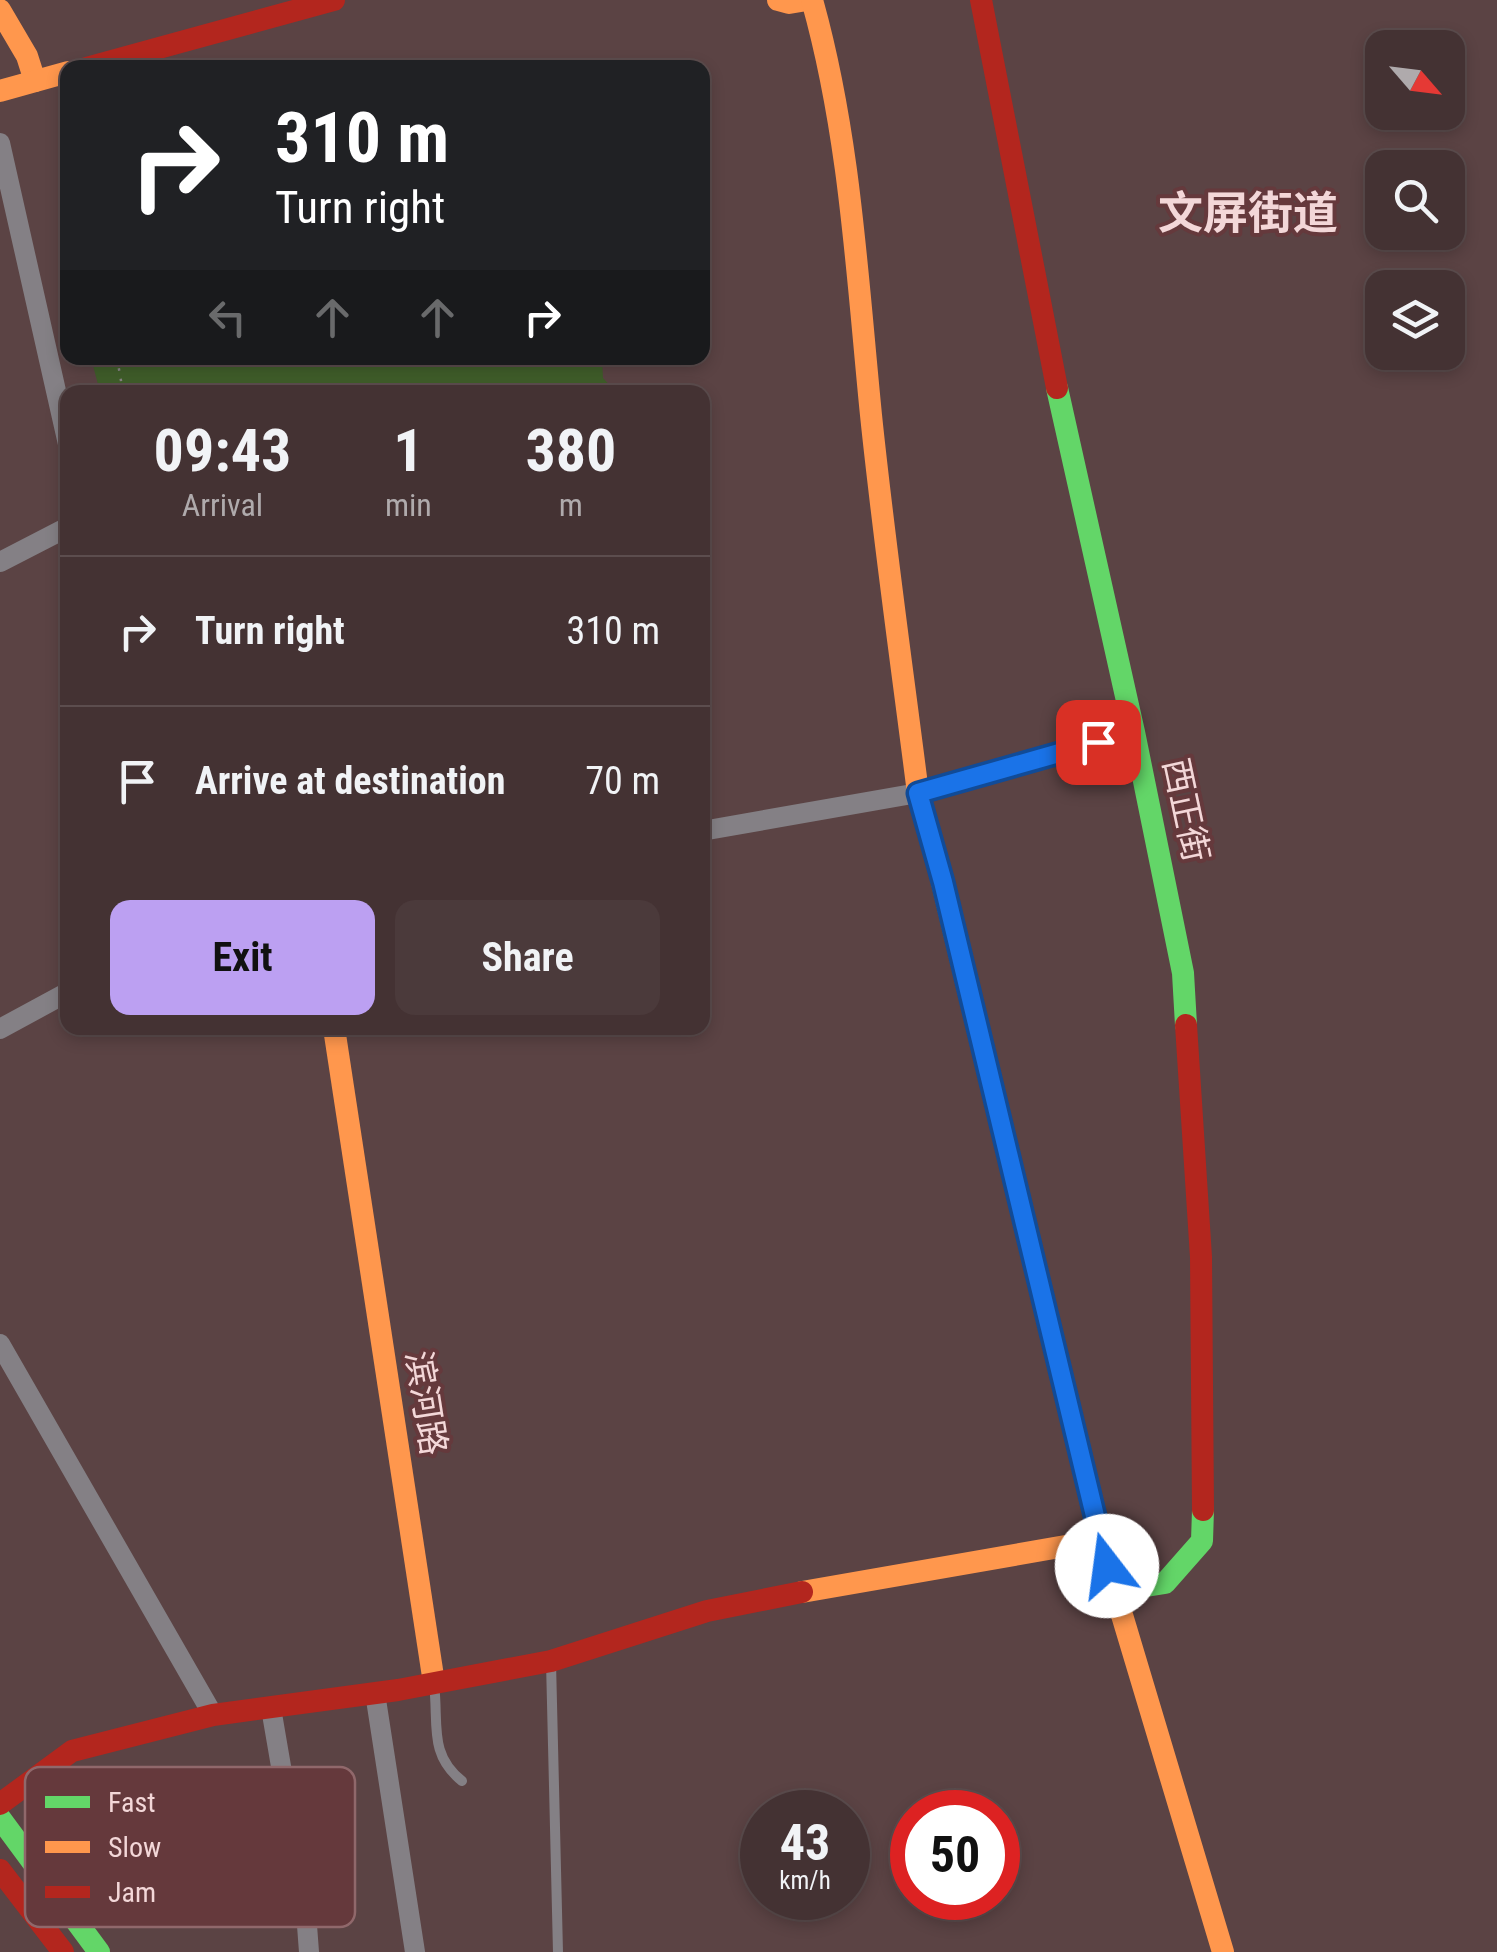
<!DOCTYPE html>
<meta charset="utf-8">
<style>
:root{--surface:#443233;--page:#4b3a3b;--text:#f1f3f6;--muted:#afaaac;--line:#5c4d4e;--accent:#bca0f2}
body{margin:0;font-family:"Roboto Condensed","Noto Sans SC",sans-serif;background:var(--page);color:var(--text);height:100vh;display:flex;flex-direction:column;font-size:38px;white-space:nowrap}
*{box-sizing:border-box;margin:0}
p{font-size:32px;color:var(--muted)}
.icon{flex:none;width:55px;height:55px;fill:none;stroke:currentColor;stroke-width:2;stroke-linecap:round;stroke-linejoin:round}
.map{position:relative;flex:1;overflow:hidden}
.side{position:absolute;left:60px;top:385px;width:650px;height:650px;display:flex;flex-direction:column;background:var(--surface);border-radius:20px;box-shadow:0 5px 15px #0003,0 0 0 2px var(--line)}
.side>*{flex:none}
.top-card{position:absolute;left:60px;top:60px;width:650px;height:305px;border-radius:20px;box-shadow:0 5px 15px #0003,0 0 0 2px var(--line);background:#202124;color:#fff;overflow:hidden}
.needle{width:65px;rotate:118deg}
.controls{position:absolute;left:1365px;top:30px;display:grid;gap:20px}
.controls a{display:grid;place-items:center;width:100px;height:100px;border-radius:20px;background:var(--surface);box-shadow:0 5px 15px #0003,0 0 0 2px var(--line);font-size:50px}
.speed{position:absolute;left:740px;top:1790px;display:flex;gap:20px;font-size:50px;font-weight:700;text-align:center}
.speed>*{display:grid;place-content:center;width:130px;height:130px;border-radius:50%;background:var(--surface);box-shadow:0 5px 15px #0003,0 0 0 2px var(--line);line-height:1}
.speed small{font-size:25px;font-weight:400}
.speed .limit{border:15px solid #d22;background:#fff;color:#111}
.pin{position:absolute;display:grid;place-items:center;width:85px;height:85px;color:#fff;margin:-42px;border-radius:20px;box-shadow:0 5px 15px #0006}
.me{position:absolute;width:110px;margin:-55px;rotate:345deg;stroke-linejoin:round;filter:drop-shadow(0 0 8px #0008)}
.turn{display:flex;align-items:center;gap:35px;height:210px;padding:0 50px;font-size:45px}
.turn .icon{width:130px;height:130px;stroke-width:2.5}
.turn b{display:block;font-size:70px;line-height:85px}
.lanes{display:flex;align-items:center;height:95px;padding:0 50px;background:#0003;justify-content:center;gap:50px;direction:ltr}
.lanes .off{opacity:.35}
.eta{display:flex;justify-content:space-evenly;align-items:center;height:170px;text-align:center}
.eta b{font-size:60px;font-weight:700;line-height:70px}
.action{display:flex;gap:20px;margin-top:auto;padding:20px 50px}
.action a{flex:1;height:115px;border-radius:20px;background:var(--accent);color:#111;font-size:40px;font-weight:700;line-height:115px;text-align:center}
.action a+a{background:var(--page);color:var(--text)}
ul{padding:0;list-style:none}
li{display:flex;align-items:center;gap:30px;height:150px;padding:0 50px;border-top:2px solid var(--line)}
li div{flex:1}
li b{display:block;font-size:38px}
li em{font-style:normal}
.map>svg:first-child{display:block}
</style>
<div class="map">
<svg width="1497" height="1952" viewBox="0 0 1497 1952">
<rect width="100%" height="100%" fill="#5b4344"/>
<!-- green -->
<path fill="#405e2a" d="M91,358H602L603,378L616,392H100Z"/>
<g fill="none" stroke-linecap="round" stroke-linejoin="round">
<!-- path -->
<path stroke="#888285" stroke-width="2.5" stroke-dasharray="2.5 8" stroke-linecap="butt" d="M117,358L123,392"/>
<!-- lane -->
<g stroke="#848085" stroke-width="10">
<path d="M551,1662L558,1952"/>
<path d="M434,1684C439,1723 428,1754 462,1781"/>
</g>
<!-- street -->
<g stroke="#848085" stroke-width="20">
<path d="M0,143L68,444"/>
<path d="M0,562L68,527"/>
<path d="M702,831L918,793L1134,732"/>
<path d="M0,1029L68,992"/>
<path d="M0,1344L213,1715"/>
<path d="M375,1693L415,1952"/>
<path d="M271,1708L306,1912L309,1952"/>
</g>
<!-- fast -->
<g stroke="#63d668" stroke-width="22">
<path d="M1057,388L1134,732L1183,973L1186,1025"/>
<path d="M933,845L1107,1565"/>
<path d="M1115,1591L1165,1583L1202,1541L1203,1510"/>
<path d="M0,1818L99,1952"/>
</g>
<!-- slow -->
<g stroke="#ff974d" stroke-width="22">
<path d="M778,0L789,3L807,0"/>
<path d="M812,0C850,135 857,275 871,415C884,541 902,667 918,793L933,845"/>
<path d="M0,10L27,56L35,81"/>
<path d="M0,91L68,72"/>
<path d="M334,1028L434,1683"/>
<path d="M1107,1565L1223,1952"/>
<path d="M802,1592L1100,1540"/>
</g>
<!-- jam -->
<g stroke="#b3261e" stroke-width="22">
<path d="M981,0L1057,388"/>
<path d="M86,68L334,0"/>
<path d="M1186,1025L1201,1257L1203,1510"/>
<path d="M0,1804L72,1751L213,1715L398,1690L551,1661L707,1611L802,1592"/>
<path d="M0,1870L63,1952"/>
</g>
</g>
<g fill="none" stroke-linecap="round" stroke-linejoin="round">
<!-- route casing -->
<g stroke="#114b97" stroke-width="25">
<path id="route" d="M1098,742L918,793L943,882L1107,1566"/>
</g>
<!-- route -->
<use href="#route" stroke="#1a73e8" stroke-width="18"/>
</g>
<g text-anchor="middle" stroke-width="8" stroke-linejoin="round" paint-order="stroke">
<!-- street labels -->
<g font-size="35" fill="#f3d7d8" stroke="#65393c">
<text transform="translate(1186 810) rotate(78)" y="12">西正街</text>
<text transform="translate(426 1403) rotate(81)" y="12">滨河路</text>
</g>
<!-- district labels -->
<g font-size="45" font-weight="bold" fill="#f3d7d8" stroke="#65393c">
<text x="1248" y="229">文屏街道</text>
</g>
</g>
<!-- legend -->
<rect x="25" y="1767" width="330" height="160" rx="15" fill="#65393c" stroke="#90686b" stroke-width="2.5"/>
<rect x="45" y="1796" width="45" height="12" fill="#63d668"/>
<rect x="45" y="1841" width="45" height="12" fill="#ff974d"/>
<rect x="45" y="1886" width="45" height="12" fill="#b3261e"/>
<g font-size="28" fill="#f3d7d8">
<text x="108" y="1812">Fast</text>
<text x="108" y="1857">Slow</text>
<text x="108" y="1902">Jam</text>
</g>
</svg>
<div class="controls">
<a><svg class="needle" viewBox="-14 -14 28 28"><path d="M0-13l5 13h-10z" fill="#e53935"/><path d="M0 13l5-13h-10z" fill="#afaaac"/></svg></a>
<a><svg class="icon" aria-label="search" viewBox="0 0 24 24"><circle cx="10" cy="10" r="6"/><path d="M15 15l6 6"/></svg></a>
<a><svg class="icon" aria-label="layers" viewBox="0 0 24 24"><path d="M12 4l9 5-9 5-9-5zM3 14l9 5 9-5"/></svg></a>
</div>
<div class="speed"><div>43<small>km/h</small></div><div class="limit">50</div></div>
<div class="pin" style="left:1098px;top:742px;background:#d93025"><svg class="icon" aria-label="arrive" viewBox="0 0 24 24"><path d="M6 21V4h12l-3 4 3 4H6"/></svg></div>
<svg class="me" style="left:1107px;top:1566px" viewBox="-20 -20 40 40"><circle r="19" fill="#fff"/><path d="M0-13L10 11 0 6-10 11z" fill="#1a73e8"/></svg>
<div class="top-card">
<div class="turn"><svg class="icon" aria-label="right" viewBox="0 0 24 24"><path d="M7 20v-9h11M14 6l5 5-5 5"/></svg><div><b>310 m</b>Turn right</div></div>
<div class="lanes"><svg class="icon off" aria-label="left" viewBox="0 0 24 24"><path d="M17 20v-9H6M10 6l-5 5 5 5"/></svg><svg class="icon off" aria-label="ahead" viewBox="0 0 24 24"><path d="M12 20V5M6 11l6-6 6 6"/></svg><svg class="icon off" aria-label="ahead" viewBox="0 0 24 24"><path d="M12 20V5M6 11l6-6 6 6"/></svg><svg class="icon" aria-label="right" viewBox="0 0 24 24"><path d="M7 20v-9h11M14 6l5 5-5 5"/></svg></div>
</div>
<section class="side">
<div class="eta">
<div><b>09:43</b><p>Arrival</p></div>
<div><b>1</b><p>min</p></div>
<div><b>380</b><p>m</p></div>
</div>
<ul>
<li><svg class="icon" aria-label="right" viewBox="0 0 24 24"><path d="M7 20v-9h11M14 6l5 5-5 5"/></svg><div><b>Turn right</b></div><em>310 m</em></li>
<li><svg class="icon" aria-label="arrive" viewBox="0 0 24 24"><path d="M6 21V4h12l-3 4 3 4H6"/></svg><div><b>Arrive at destination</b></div><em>70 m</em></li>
</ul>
<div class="action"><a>Exit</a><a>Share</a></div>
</section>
</div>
